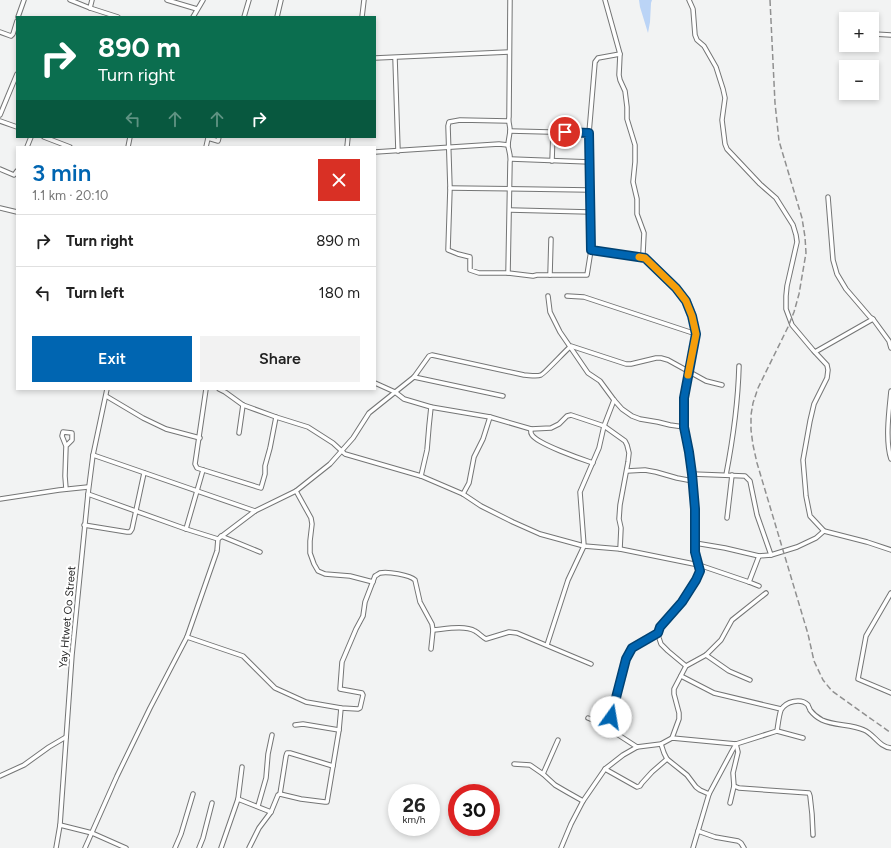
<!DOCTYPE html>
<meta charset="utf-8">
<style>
:root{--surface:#fff;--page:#f2f2f2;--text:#222;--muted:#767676;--line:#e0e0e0;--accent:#0065b1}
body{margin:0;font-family:Figtree,sans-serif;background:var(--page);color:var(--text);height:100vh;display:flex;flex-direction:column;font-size:15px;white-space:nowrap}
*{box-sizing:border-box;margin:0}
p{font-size:13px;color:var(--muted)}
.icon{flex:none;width:22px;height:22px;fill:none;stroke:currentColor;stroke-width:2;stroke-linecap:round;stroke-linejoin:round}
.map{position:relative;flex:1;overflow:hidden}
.drawer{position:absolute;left:16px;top:146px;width:360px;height:244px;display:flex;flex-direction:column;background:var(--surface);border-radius:0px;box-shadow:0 2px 6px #0003}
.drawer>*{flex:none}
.banner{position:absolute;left:16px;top:16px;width:360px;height:122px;border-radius:0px;box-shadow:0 2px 6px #0003;background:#0b6e4f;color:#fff;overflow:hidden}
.controls{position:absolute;left:839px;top:12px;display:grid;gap:8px}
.controls a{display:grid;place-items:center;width:40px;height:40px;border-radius:0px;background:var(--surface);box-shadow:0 2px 6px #0003;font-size:20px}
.speed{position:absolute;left:388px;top:784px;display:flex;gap:8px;font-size:20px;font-weight:700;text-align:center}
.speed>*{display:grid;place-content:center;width:52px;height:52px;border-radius:50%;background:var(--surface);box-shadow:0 2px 6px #0003;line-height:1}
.speed small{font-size:10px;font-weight:400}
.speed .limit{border:6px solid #d22;background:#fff;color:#111}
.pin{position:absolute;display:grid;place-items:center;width:34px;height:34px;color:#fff;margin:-17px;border:2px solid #fff;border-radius:50%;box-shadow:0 1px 4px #0007}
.me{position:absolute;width:44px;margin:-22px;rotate:13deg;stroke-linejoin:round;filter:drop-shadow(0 0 3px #0008)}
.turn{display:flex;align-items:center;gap:14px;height:84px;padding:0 16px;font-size:18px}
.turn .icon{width:52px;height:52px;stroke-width:2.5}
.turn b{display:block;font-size:28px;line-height:34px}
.lanes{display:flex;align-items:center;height:38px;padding:0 16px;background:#0003;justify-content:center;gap:20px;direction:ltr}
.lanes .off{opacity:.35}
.round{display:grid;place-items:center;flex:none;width:42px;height:42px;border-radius:0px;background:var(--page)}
.headline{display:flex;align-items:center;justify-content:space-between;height:68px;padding:0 16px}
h1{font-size:24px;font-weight:600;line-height:30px;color:var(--accent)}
.button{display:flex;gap:8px;margin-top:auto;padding:8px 16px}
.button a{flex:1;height:46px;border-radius:0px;background:var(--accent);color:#fff;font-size:16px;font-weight:600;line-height:46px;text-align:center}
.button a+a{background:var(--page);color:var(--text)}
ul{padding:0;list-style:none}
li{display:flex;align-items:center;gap:12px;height:52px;padding:0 16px;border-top:1px solid var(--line)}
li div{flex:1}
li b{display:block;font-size:15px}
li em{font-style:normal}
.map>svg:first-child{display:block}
</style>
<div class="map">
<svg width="891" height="848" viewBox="0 0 891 848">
<rect width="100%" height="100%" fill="#f2f3f3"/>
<!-- water -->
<path fill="#bbd4f6" d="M639,0H652L651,3L650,22L648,33L640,7Z"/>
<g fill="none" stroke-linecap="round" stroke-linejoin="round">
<!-- minor casing -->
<g stroke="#747575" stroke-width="5.5">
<g id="minor">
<path d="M70,0L90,8L118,17"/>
<path d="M167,0L197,9"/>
<path d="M605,0L620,54L619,75L620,80L625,91L627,107V119L635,145V162L633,182L637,199V214L644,233L643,253L645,258L676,288L685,301L692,316L696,334L684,398V427L689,452L692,474L695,509V552L700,571L696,581L682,602L660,627L658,633L659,638L661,644L668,651L686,666"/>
<path d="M689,0L693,9L695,35L697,40L704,46L716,67L723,89L725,98L722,120L725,144L727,149L760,184L776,198L793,225L796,235L797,242L787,286L786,296V309L792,325L813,350L827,365L828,370L827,378L814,404L810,421L803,460L806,496L810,516L824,531L867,542L891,550"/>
<path d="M90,8L92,0"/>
<path d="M18,17L24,0"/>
<path d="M193,17L203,0"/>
<path d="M244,17L249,0"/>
<path d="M277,17L281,0"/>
<path d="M362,17L364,0"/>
<path d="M0,32L11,36L13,34L17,21"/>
<path d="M874,34L891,35"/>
<path d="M375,58L509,52"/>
<path d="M395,58L398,151"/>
<path d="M0,115L17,74"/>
<path d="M0,121L17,127"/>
<path d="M508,121L460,120L449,122L448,126L450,188L448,250L458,254L470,257V270L479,273H508L533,276L537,275H587L591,250L589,133L595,62L598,58L620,54"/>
<path d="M510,131L589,133"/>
<path d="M44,137L70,147"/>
<path d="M27,147L31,137"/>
<path d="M128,147L130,137"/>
<path d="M206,147L208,138L218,141L219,137"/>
<path d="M347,147L348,137"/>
<path d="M375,152L499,144L508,145"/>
<path d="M511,159L590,162"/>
<path d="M552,161L553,132"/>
<path d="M0,169L14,175L17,171"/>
<path d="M450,188L589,190"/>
<path d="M828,197L833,260L837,274L846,289L870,317L873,319"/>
<path d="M0,208L17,212"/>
<path d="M510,210L590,212"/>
<path d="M591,250L645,258"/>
<path d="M508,273L510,162C511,156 509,151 508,146C508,140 510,135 510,130C510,125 508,122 509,117L510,0"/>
<path d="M550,275L551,239"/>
<path d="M548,296L550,312L560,332L588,373L600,381L614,400L622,409L632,416L640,419L658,422L670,425L684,427"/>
<path d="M567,296L584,297L696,334"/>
<path d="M815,352L873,319L889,341L891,348"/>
<path d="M414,377L503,396"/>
<path d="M375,383L395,392L404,399L431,407L490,417L531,429L551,428L559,424L567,416L571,415L604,426L625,441L627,445L629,453L628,462L620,505L619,519L621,528L620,549"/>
<path d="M206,389L195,464L197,468L261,488L265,474V466L270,448L276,417"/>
<path d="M219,389L225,392L243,405L276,417L308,427L333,443L345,454L421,476L463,494L481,506L513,522L540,534L584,546L620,549L699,565L749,582L759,586"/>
<path d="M891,391C889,411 885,441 891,459"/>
<path d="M106,396L143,418L166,429L200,438"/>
<path d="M531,429C531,432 530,432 532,435C538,444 581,459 593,463"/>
<path d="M239,433L243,405"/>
<path d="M93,455L255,511"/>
<path d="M627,471L645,470L656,472L677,478L693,481"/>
<path d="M692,474L745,476L750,481L757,515L771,555"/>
<path d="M726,475C733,439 738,403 739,366"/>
<path d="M421,476L427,450L429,426L431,407"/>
<path d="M66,489L65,476L66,446L72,440V433L63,432L62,436L66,446"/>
<path d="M296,491L311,518L312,524L310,541V553L314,564L318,571L325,574L350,576L373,582"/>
<path d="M88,494L186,529L218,539"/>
<path d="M463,494L469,483L474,457L483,439L490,417"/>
<path d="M0,499L59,490L88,487"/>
<path d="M727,518L732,475"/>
<path d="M84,525L127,532H130L132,529L144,473"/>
<path d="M186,529L203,470"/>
<path d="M221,536L260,552"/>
<path d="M695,543L725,548L759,556L771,555L797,547L816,538L824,531"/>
<path d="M749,582L759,556"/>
<path d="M891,593L866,636L858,679L891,693"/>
<path d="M433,630C445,629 465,625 475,631C479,633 482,637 486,639L509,632L517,633L591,664"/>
<path d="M187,637L243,656L275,688L306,702L341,708L358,709L360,708L363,695L362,693L340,689L342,662L356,629L363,616L365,602L375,576C377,575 378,574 380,573C387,571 410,575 415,580L420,602L432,624L433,630L431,649"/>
<path d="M547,645L568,580L584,546L580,492L599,448L604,426L614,400"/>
<path d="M706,655L729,671L750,680"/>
<path d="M681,676L714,693L781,709"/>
<path d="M588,718L600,723L637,747"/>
<path d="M295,725L303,724L339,730"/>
<path d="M608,728C612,711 623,658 634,647C640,641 650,637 658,633"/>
<path d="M777,731C778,725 779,715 781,710C786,701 801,698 808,705C808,706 810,709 810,710C813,714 818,718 822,720C835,726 851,724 864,730C874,734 879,747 891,748"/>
<path d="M672,738L679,719V713L674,694V689L686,666L706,655L721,640L732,620L766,593"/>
<path d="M661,744L664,753L667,759L687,775L696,787L700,790L709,794"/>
<path d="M514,764L530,765L543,774L555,785L567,792L583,801"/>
<path d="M605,769L637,787L640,786L642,783L652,772L667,759"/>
<path d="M543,774L558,740"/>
<path d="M0,776L24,765L49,747L66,737"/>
<path d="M734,786L739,788L809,793L810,796L812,814L813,835"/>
<path d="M280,794L286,756L287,753H290L333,766"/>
<path d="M238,799L271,812"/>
<path d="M730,803L734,786L733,773L738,752L736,744"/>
<path d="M258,806L266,778L268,754L272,735"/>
<path d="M60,825L92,833L126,848"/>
<path d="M698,831L715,837L738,841L741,843L744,848"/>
<path d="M56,848L60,825L72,655L88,494L93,455L107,389"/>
<path d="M85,848L117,776L150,708L187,637L217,551L218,539L255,511L296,491L330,464L353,438L369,413L414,377L429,356L432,355L524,375C529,375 536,377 541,375C543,375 566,350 571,346L626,364H631L656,358H661L668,360L706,381L722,385"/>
<path d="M175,848L181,834L193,794"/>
<path d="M199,848L203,838L212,803"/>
<path d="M221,848L238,799L242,767"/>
<path d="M249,848L259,828L271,812L278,795L280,794L301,799L325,802H327L339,730L341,708"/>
<path d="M561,848L571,824L583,801L605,769L623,755L637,747L661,744L672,738L736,744L777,731L803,738"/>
<path d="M693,848L709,794L732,751L736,744"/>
</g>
</g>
<!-- minor -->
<use href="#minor" stroke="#fff" stroke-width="3.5"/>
<!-- rail -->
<path stroke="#909090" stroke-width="1.5" stroke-dasharray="6 3" stroke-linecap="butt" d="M770,0L775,103L779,141L802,218L805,237L806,253L799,294L794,312L788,327L758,388L753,403L751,415V430L753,445L757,463L808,634L814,661L823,680L832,691L891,733"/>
</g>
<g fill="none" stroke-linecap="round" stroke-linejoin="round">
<!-- route casing -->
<g stroke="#004273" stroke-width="10">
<path id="route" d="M565,132L589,133L591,250L645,258L676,288L686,301L692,316L696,334L684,398V427L689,452L692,474L695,509V552L700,571L696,580L682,602L660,627L658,633L632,648L626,659L611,717"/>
</g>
<!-- route -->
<use href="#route" stroke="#0065b1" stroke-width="7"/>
<!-- slow -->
<path stroke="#f59e0b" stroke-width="7" d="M639,257L645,258L676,288L686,301L692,316L696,334L688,375"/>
</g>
<g text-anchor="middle" stroke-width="4" stroke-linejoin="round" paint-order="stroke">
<!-- street labels -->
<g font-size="11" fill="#282828" stroke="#fff">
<text transform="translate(67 617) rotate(-85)" y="4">Yay Htwet Oo Street</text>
</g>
</g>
</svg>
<div class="controls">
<a>+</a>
<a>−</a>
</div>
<div class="speed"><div>26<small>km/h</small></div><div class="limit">30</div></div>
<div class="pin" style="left:565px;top:132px;background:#d93025"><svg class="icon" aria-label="arrive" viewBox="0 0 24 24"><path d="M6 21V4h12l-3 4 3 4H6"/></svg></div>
<svg class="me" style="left:611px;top:717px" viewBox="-20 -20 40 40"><circle r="19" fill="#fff"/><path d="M0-13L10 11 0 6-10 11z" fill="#0065b1"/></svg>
<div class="banner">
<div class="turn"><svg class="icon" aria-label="right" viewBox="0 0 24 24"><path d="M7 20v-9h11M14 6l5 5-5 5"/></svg><div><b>890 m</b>Turn right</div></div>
<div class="lanes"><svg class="icon off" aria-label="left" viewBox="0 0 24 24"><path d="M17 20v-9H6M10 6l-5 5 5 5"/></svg><svg class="icon off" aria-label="ahead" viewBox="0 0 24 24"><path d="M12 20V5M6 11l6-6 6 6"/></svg><svg class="icon off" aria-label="ahead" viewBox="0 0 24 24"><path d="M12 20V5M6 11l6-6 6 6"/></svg><svg class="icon" aria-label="right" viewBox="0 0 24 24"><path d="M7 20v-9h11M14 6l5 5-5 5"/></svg></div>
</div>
<section class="drawer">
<div class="headline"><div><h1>3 min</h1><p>1.1 km · 20:10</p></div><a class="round" style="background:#d93025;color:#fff"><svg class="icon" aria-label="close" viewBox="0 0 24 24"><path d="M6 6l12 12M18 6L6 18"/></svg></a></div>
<ul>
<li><svg class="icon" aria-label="right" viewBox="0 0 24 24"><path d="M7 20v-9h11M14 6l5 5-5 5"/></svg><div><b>Turn right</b></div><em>890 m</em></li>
<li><svg class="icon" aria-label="left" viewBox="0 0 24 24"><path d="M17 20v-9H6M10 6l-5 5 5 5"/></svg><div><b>Turn left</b></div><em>180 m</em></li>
</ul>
<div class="button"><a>Exit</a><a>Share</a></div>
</section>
</div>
